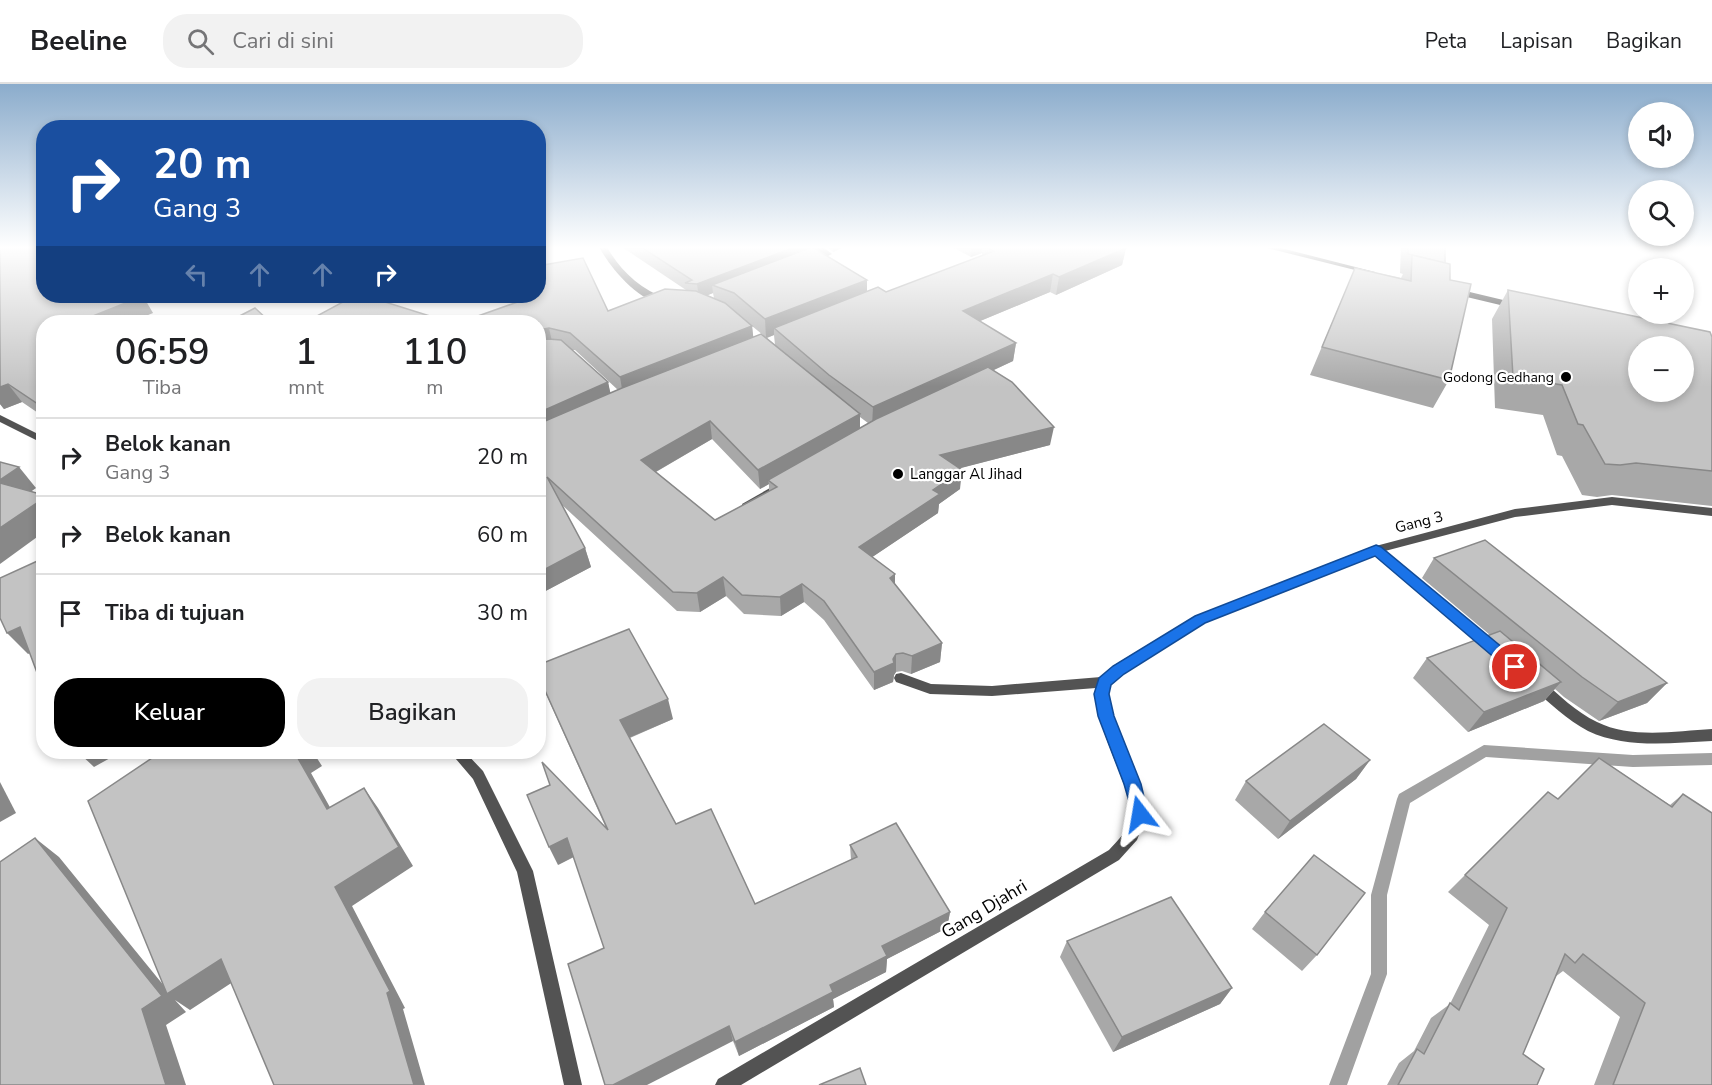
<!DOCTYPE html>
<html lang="id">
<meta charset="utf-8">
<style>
:root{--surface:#fff;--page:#f2f2f2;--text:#202124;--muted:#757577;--line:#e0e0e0;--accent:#000}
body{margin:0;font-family:"Nunito Sans",sans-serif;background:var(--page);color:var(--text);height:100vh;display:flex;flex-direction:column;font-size:22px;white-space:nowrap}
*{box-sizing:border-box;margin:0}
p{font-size:20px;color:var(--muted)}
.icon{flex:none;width:33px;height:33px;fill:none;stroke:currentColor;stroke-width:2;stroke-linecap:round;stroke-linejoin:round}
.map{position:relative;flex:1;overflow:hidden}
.side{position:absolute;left:36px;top:231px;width:510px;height:444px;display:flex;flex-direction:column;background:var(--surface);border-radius:24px;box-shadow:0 3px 9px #0003}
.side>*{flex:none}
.banner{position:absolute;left:36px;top:36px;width:510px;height:183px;border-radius:24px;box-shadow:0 3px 9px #0003;background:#1a4fa0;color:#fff;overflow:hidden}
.tools{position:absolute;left:1628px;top:18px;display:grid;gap:12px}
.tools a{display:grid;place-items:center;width:66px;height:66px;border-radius:50%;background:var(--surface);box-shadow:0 3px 9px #0003;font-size:30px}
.pin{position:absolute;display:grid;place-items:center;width:51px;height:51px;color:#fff;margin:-26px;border:3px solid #fff;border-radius:50%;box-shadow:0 2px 6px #0007}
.me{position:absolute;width:66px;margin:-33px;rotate:346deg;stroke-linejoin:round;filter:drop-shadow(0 0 4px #0008)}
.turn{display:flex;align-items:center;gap:21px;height:126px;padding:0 18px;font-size:27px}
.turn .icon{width:78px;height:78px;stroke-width:2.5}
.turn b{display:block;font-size:42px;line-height:51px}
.lanes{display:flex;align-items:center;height:57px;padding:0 18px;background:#0003;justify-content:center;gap:30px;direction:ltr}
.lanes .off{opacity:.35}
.eta{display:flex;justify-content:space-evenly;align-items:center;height:102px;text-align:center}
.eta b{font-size:36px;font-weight:600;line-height:42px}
.cta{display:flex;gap:12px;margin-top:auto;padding:12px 18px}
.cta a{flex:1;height:69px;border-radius:24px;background:var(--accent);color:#fff;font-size:24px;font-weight:600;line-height:69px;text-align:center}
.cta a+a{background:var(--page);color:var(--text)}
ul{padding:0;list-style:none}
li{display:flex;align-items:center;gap:18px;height:78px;padding:0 18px;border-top:2px solid var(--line)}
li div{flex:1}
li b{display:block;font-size:22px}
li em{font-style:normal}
header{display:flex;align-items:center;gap:36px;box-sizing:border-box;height:84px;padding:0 30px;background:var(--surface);border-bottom:2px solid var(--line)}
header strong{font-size:28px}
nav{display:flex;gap:33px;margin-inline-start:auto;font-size:21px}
.search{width:420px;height:54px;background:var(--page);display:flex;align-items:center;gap:15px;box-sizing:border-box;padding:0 21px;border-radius:24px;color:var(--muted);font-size:22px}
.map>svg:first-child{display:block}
</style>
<header>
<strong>Beeline</strong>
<div class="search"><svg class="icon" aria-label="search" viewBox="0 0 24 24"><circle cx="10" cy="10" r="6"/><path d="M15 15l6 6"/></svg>Cari di sini</div>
<nav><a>Peta</a><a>Lapisan</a><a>Bagikan</a></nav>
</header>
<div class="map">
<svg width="1712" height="1001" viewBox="0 0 1712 1001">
<rect width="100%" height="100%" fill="#fff"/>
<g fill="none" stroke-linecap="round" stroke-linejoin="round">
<!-- stream -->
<path fill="#a1a1a1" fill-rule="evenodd" d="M1484,661L1633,671L1712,669V681L1633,683L1486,673L1410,719L1387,811V890L1347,1001H1329L1371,890V811L1397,715L1399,710Z"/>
<!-- street -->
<g fill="#535353" fill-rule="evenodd">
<path d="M599,163H607C621,188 640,204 666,215V219C640,221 610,183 599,163Z"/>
<path d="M814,163H823L832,170L813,179H807V175L822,170Z"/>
<path d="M0,331L44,353V360L0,338Z"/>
<path d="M784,396L789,399L788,401L751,423H743L742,420Z"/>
<path d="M1612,413L1712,424V432L1612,421L1515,433L1385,467L1499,561L1500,564L1499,567H1489L1375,471L1204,538L1123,590L1110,601L1108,610L1113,632L1139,700L1147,730L1137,756L1119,776L741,1001H715L718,995L1109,766C1118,756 1129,746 1132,732C1133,727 1130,720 1128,714C1122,688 1090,626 1096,604L992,612L930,610L896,598L894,594L896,590L901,589L931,600L992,602L1101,593L1113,582L1196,532L1372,463L1515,425Z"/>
<path d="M1537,595L1542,596C1559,611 1576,628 1597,638C1631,655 1676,647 1712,645V657C1671,659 1626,665 1588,647C1567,636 1550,619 1532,604L1530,600L1532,596Z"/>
<path d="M450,668H465L483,687L533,787L582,1001H564L517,788L473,695Z"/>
</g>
<!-- secondary -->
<g fill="#202020" fill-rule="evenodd">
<path d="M1263,163H1277L1375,188L1371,190Z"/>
<path d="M1453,204L1520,220L1521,222L1517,225L1450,209V205Z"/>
</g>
</g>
<!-- wall -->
<g fill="#a8a8a8" fill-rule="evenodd">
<path d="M0,163L153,229L44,238V333L22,318L4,325L0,320Z"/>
<path d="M622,163H818V167L867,196V207L886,208L982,172V169L971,173L952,163H1124L1126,164L1122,181L1056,211L1050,208L980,237L1016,259L1013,277L994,286L1050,361L960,384V405L939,420L938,429L872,473L942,559L940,578L911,590L902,587L896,588L894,591L893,598L874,606L824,536L804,518L781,532L744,530L726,512L700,528L677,527L561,420L585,464L591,483L538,511V238L523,212H538L608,227L686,206ZM713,209L714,214L707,211ZM752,242L763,251L753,253ZM774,251L775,261L767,254ZM572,266H575L618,306L610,309L608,298ZM860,333L868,339L860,344ZM712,355L760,405L769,400V407L715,436L656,388Z"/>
<path d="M827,163H844L833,168Z"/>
<path d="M1401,163H1445L1449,296L1433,324L1310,291L1355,184L1401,194L1403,190L1400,189Z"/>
<path d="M1508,206L1712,253V422L1612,411L1597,413L1582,411L1562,372L1557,371L1543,331L1495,324L1492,235Z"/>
<path d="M313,234L449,238H314Z"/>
<path d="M1434,474L1667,599L1647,619L1599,637L1564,613L1555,605L1544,617L1468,648L1413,594L1427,574L1490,551L1422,494Z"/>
<path d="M538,592L673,635L630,654L676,740L755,820L851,776L850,761L950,828L947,844L887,875L886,888L833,915L834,923L739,972L733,957L604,864L574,773L558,781L606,744Z"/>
<path d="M1599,674L1670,721L1683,710L1712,1001H1594L1620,933L1563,887L1555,893L1523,970L1537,1001H1387L1399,979L1414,967L1431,934L1450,920L1489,841L1448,808L1548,708L1558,715Z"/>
<path d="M1370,676L1356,695L1278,755L1235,716L1246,697Z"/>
<path d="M1265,828L1317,871L1302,887L1252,845Z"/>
<path d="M1067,857L1232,904L1220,920L1113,968L1060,873Z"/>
</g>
<!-- shaded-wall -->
<g fill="#888">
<path d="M795,163H818V169L712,201L713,209L699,215L697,200Z"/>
<path d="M833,163H844L833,168Z"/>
<path d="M972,163H982V169L971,173Z"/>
<path d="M1126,164L1122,181L1056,211L1059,193Z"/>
<path d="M1053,190L1050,208L961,245L963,227Z"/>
<path d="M867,196V214L774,244V251L766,254L765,235Z"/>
<path d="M143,212L153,229L131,238H78Z"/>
<path d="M752,242L754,259L623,311L620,293Z"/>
<path d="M549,244L553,262L538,265V246Z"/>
<path d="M1016,259L1013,277L872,342L873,323Z"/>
<path d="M608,298L612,316L538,349V329Z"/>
<path d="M8,300L22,318L4,325L0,320V303Z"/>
<path d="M860,330V349L768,396L769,400L760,405L758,386Z"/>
<path d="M710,337L712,355L645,394L641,376Z"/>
<path d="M1054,343L1050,361L938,390L940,371Z"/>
<path d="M19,383L36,404L14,420L0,403V396Z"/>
<path d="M962,386L960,405L939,420L938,429L859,482V463L933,406Z"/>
<path d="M44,414V448L0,480V444Z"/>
<path d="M585,464L591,483L538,511V489Z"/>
<path d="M895,490V509L890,494Z"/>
<path d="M723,493L726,512L700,528L697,509Z"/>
<path d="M802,500L804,518L781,532L780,513Z"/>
<path d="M20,543L41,564L28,570L7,549Z"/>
<path d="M942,559L940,578L911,590L912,572Z"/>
<path d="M896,570V588L894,591L893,598L874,606V588L893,575Z"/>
<path d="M1561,598L1544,617L1468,648L1484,628Z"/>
<path d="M1667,599L1647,619L1599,637L1618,618Z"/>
<path d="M668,615L673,635L626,655L620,636Z"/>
<path d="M78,668H121L94,683Z"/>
<path d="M297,668H313L322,682L311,689L342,745L327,725L295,669Z"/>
<path d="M1370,676L1356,695L1278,755L1290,737Z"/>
<path d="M0,698L16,729L0,738Z"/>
<path d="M364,704L378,724L413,782L352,822L405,924L403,925L425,1001H414L387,909L335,803Z"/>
<path d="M35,754L59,773L169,908L221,875L242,892L190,926L175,916L186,928L166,941L186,1001H166Z"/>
<path d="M567,754L575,772L558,781L549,763Z"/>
<path d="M950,828L947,844L887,875L886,888L833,915L834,923L739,972L735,958L882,862Z"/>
<path d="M1232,904L1220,920L1113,968L1122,953Z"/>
<path d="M729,942L733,957L647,1001H613Z"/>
</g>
<!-- building -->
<g fill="#c3c3c3" stroke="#888" stroke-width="1.5" fill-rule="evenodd">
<path d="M0,163H44V212H143L78,238H44V324L8,300L0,303Z"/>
<path d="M641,163H795L697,200L685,199L692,196Z"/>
<path d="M812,163L867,196L765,235L734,209L712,201Z"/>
<path d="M986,163H1124L1126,164L1059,193L1053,190L963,227L1016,259L873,323L829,291L774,244L878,203L886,208L994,167Z"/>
<path d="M1408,163H1445V179L1408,170Z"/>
<path d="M1412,171L1450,180V196L1471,200L1449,296L1322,263L1355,184L1411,197Z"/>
<path d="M583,174L608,227L665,205L696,207L725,219L752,242L620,293L570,249L549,244L538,246V238H461L526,215L524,212H538V182Z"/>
<path d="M1508,206L1710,248L1712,253V387L1636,379L1620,381L1605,380L1583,341L1578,340L1562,301L1513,293ZM1638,262H1683V308H1638Z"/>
<path d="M354,212H366L449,238H324L313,234Z"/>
<path d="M255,224L270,238H228Z"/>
<path d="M761,250L860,330L758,386L710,337L641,376L715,436L777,403L768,396L876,335L988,283L1012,298L1054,343L940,371L962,386L933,406L940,410L859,463L895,490L890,494L942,559L912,572L903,569L896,570L893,575L894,579L874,588L824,517L802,500L780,513L742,511L723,493L697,509L673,508L547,393L585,464L538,489V340L622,304Z"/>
<path d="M548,255L561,256L608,298L538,329V256Z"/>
<path d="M0,378L19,383L0,396Z"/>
<path d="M0,399L44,411V414L0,444Z"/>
<path d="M1485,456L1667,599L1618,618L1615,616L1582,593L1434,474Z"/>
<path d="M44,474V592L39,594L20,543L7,549L0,534V494Z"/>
<path d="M629,545L668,615L620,636L676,740L711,725L755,820L857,773L850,761L896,739L950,828L882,862L887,872L830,901L833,908L735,958L729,942L613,1001H605L568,880L604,864L567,754L549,763L527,711L550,701L542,678L608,746L538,591V581Z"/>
<path d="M1500,547L1561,598L1484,628L1427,574Z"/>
<path d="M1324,640L1370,676L1290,737L1246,697Z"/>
<path d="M161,668H297L295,669L327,725L364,704L399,763L335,803L390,907L387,909L414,1001H274L221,875L167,910L88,717Z"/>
<path d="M1599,674L1672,723L1683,710L1712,729V1001H1613L1645,919L1583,870L1575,879L1565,870L1523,970L1544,985L1537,1001H1398L1417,965L1424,970L1450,919L1459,926L1507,824L1465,791L1548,708L1558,715Z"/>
<path d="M35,754L162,912L142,925L166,1001H0V778Z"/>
<path d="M1314,771L1365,809L1317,871L1265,828Z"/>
<path d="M1171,813L1232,904L1122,953L1067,857Z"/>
<path d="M860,984L866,1001H819Z"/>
</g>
<!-- sky -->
<linearGradient id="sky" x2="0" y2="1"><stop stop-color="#8baccc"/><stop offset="0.54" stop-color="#fff"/><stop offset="1" stop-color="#fff" stop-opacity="0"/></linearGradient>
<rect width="1712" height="303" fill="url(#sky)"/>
<!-- route -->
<path fill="#1a73e8" stroke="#114b97" stroke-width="1.5" d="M1376,461L1381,463L1521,579L1523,583L1521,587H1510L1375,472L1205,539L1124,590L1111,601L1109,610L1114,632L1141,700L1148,730L1146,735L1140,737L1134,735L1124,700L1098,632L1094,610L1099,594L1113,582L1195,532Z"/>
<!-- markers -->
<g fill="#000" stroke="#fff" stroke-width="2">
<circle cx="1566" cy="293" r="6"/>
<circle cx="898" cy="390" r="6"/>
</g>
<g text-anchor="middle" stroke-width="4.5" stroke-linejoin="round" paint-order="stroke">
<!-- far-poi labels -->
<g font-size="14" fill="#000" stroke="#fff" text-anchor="end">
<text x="1554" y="298">Godong Gedhang</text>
</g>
<!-- poi labels -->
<g font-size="15" fill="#000" stroke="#fff" text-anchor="start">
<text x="910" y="395">Langgar Al Jihad</text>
</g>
<!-- street labels -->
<g font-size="15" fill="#000" stroke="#fff">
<text transform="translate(1419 438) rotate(-14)" y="5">Gang 3</text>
</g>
<!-- near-street labels -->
<g font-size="18" fill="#000" stroke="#fff">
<text transform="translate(984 825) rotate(-31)" y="6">Gang Djahri</text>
</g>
</g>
</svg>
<div class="tools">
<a><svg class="icon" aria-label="sound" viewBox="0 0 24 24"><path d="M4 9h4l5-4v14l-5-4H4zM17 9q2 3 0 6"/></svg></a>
<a><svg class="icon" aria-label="search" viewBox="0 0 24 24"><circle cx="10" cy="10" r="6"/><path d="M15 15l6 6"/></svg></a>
<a>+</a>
<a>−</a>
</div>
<div class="pin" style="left:1515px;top:583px;background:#d93025"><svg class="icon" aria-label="arrive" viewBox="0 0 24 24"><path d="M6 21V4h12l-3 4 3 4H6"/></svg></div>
<svg class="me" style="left:1140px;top:730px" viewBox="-20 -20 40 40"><path d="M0-17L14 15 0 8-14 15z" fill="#1a73e8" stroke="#fff" stroke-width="4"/></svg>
<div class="banner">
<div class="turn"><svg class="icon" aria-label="right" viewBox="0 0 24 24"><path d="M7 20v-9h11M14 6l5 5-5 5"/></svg><div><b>20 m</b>Gang 3</div></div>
<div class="lanes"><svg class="icon off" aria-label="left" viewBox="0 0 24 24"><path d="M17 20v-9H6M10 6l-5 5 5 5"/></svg><svg class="icon off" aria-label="ahead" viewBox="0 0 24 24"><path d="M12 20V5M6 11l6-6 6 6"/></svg><svg class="icon off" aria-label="ahead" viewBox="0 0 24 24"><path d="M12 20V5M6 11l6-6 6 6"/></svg><svg class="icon" aria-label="right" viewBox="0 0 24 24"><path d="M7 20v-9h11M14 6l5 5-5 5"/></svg></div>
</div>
<section class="side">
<div class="eta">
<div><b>06:59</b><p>Tiba</p></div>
<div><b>1</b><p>mnt</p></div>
<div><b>110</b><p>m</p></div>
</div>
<ul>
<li><svg class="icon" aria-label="right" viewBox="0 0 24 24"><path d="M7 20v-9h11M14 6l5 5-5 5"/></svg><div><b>Belok kanan</b><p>Gang 3</p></div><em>20 m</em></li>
<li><svg class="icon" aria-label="right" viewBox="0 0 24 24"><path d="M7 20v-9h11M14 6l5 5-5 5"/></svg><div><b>Belok kanan</b></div><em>60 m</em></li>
<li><svg class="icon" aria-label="arrive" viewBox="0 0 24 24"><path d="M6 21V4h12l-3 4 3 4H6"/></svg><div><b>Tiba di tujuan</b></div><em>30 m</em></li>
</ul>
<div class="cta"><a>Keluar</a><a>Bagikan</a></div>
</section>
</div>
